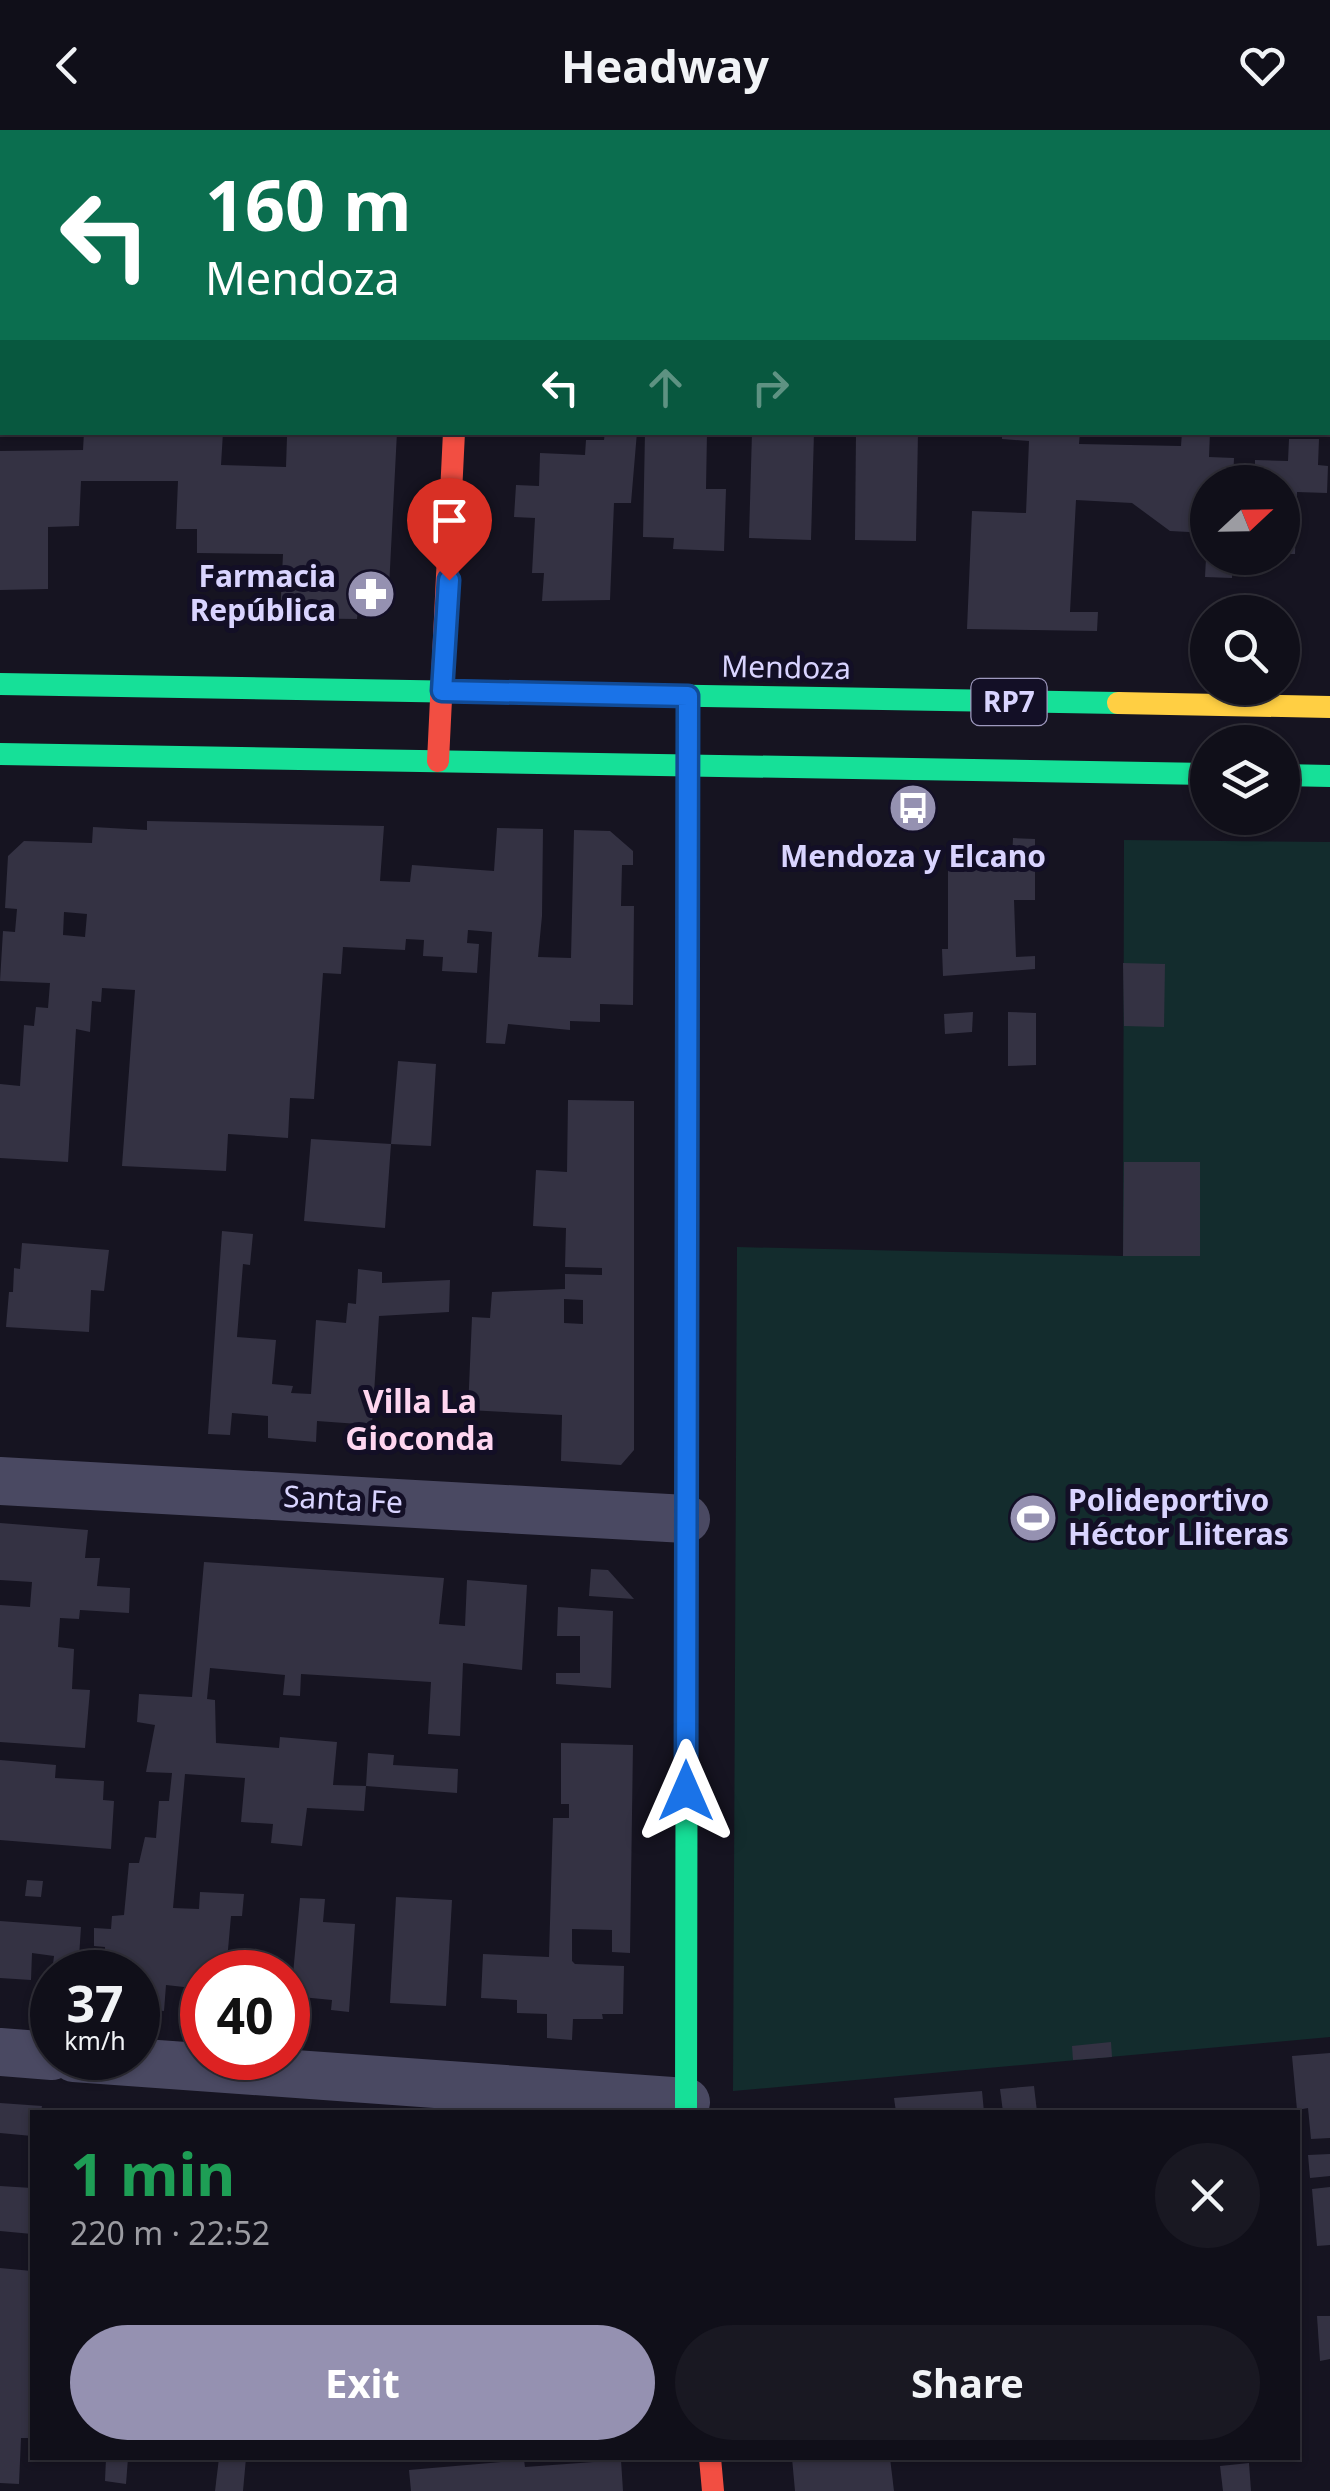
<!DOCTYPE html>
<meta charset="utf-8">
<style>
:root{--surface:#100f19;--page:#191822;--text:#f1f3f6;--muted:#9c9ca2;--line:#302f38;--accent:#9591b1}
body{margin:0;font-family:"Noto Sans",sans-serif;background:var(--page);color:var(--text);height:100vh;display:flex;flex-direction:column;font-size:38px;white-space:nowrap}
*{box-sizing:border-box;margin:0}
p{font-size:32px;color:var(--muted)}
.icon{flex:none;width:55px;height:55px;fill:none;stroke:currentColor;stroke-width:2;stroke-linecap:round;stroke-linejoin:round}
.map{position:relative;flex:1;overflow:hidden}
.drawer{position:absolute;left:30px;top:1980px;width:1270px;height:350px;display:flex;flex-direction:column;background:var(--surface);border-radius:0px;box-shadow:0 2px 8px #0004,0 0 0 2px var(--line)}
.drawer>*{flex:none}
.banner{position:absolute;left:0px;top:0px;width:1330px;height:305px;box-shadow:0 2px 8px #0004,0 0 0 2px var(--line);background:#0b6e4f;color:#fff;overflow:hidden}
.needle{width:65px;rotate:68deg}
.fabs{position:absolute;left:1190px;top:335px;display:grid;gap:20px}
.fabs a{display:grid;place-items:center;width:110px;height:110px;border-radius:50%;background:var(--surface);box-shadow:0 2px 8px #0004,0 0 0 2px var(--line);font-size:50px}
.speed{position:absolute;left:30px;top:1820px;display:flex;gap:20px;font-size:50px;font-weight:700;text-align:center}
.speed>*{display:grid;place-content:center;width:130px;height:130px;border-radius:50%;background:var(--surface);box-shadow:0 2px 8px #0004,0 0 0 2px var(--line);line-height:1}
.speed small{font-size:25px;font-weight:400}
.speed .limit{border:15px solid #d22;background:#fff;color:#111}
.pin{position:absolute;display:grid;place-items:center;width:85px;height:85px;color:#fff;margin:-102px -42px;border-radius:50% 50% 50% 0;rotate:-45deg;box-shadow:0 0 10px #0007}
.pin .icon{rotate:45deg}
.me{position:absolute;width:110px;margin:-55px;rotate:0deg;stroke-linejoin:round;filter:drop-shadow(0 0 8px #0008)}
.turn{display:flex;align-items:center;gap:35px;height:210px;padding:0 40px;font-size:45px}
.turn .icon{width:130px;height:130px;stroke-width:2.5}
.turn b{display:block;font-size:70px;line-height:85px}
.lanes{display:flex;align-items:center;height:95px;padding:0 40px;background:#0003;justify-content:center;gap:50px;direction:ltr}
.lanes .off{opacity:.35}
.round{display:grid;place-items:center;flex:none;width:105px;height:105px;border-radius:52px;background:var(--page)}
.summary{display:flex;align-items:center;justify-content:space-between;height:170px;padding:0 40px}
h1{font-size:60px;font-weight:700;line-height:75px;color:#1e9e55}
.cta{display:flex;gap:20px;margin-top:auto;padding:20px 40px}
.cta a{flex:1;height:115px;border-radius:60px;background:var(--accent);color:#fff;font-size:40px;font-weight:700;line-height:115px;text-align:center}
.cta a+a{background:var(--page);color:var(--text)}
header{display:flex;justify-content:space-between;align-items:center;height:130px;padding:0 40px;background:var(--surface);font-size:45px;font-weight:700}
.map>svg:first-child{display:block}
</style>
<header><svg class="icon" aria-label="back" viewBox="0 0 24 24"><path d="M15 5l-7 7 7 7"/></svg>Headway<svg class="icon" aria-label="heart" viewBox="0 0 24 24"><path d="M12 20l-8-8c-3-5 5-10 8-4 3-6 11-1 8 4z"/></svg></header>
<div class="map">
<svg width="1330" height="2361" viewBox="0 0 1330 2361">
<rect width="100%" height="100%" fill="#161421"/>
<!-- green -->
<path fill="#132c2d" d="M1124,710L1330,712V1907L733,1961L737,1117L1123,1126Z"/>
<!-- building -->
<g fill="#343243" fill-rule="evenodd">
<path d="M84,302H223L221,335L286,337L287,307L245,306V302H397L389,458L380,457L379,466H366V479L358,478L357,489L280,488L283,424L197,423V399H176L178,351H81L79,396L48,397V459L0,460V321L83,320Z"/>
<path d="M605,302H637L631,373H614L610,470L542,471L544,443H532L535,388L514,387L516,355L539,356L540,323L585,325L586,310H604Z"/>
<path d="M645,302H707L706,359H726L724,421L673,419L674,408L643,407Z"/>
<path d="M752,302H814L811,410L749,408Z"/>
<path d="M856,302H918L916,411L855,410Z"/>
<path d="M1002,302H1080L1079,314L1181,316L1182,302H1210L1209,327L1234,328L1233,352H1208V403L1170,401L1132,373L1076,370L1070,482H1098L1097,501L967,499L972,381L1026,383L1029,311L1002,309Z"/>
<path d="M1289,309H1319L1318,335L1328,336L1327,363L1297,362L1295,424H1282V352H1255V330L1288,331Z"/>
<path d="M1206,428H1232V448L1205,447Z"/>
<path d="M147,691L384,696L380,751L410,752L412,735L494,741L497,698L543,699L542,786L538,827L571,828L574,700L610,701L633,721V735H622L621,776H634L633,875L600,874V892L570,891V900L508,894L505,914L486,913L492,802L468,800L467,813L479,814L477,843L442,841L443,827L423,826L424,810L406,809L405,820L343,817L341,844L323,843L314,969L290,968L288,1008L228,1004L226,1041L122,1036L135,860L102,858L101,872L92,871L90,902L76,899L68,1032L0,1028V954L20,956L24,895L34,896L36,877L48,878L50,853L0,851L3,801L15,802L17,779L5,778L8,726L24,711L92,713L93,697L147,700ZM64,782L87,784L85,807L63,805Z"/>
<path d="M1013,708L1035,709V770H1014L1016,827L1035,826V839L943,846L942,819H948V733L957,725L968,724L979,732L1012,730Z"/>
<path d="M1123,833L1165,834L1164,897L1124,896Z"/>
<path d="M973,882L972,902L945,904L944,884Z"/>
<path d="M1008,882L1036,883V935L1008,936Z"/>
<path d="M398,931L436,934L431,1016L391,1014L385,1098L304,1091L311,1009L391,1014Z"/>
<path d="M568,970L634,971V1320L621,1335L561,1331L562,1285L468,1280L472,1187L490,1188L492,1162L565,1159V1144L602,1145V1138L565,1137L566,1098L533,1096L536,1040L567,1042ZM564,1169L583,1170V1194L564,1193Z"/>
<path d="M1124,1032H1200V1126H1123Z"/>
<path d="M222,1101L253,1104L250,1135L243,1134L237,1207L276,1210L272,1254L293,1256L291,1263L311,1264L316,1190L346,1193L348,1173L356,1174L358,1139L382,1142V1153L450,1150L449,1182L379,1186L372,1295L317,1291L316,1312L268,1308V1286L232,1283L230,1305L208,1304Z"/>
<path d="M22,1113L109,1120L104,1161L91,1160L89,1202L6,1197L9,1162H13L14,1138L20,1139Z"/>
<path d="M0,1393L88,1400L85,1428H100L97,1456L130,1458L129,1483L80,1480L79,1489L60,1488L58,1517L74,1519L72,1559L90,1560L85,1618L0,1612V1475L30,1477L32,1452L0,1450Z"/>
<path d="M204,1432L444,1448L439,1494L465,1496L467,1450L527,1455L522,1540L463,1533L460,1606L428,1604L431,1552L301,1544L300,1566L283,1565L285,1545L210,1538L207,1569L215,1570L216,1613L279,1618L280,1607L337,1612L333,1655L366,1656L368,1623L394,1625L393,1635L458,1639L457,1663L366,1656L364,1681L307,1678L302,1716L271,1713L273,1694L241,1692L245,1648L185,1644L173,1778L199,1779L200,1762L244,1764L242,1786H231L226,1842H202V1859L166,1855L164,1881L144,1879L146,1857L138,1856V1842H93L94,1829L104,1830L105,1817L94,1816V1798L111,1799L112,1786L124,1785L129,1733H139L145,1707L156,1708L159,1671H169L172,1643L146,1642L155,1595L137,1592L139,1564L192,1567Z"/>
<path d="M591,1439L608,1440L634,1469L589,1466Z"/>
<path d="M558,1477L613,1481L611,1558L556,1554V1543H580V1506H557Z"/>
<path d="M561,1613L633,1615L630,1823L612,1822V1800L572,1799V1831L575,1834L624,1836L623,1884H602L603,1889H573L572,1910L547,1908V1884L517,1883V1870L481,1868L483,1824L549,1827L553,1688H569V1674H561Z"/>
<path d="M0,1630L56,1635L55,1648L104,1651L103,1670L114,1671L111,1719L0,1710Z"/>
<path d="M27,1750L43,1751L41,1767L25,1766Z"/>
<path d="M396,1767L452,1770L446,1876L390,1873Z"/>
<path d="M300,1768L325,1769L323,1792L355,1794L349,1882L331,1880L332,1870L291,1866Z"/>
<path d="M0,1791L81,1797L78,1842H52L54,1826L32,1823L31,1850L0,1848Z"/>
<path d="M1111,1912L1112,1927L1073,1930L1072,1916Z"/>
<path d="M1330,1923V2008L1311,2009L1308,1978L1297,1980L1292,1926Z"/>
<path d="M1034,1956L1037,1982H1003L1000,1959Z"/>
<path d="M982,1961L984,1982H896L894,1968Z"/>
<path d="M0,1973L42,1976L41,1982H32V2006L0,2003Z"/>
<path d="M1330,2024V2046L1310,2048L1308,2025Z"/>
<path d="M0,2056L32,2058V2104L0,2101Z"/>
<path d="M1330,2057V2115L1317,2116L1312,2059Z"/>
<path d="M0,2138L32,2141V2308H21L19,2354L0,2353Z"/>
<path d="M1317,2186H1330V2229L1320,2231Z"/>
<path d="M106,2328H128L126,2354L105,2351Z"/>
<path d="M219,2328H246L243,2361H215Z"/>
<path d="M792,2328H890L894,2361H795Z"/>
<path d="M524,2330L525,2337L621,2330L623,2361H411L409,2340Z"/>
<path d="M1249,2333L1251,2361H1223L1220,2336Z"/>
</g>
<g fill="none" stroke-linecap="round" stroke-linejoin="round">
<!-- street -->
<g stroke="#4a4962" stroke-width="48">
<path d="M1287,2L1288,0"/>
<path d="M0,1351L686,1389"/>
<path d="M0,1922L52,1926"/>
<path d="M74,1928L686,1972"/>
</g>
<!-- fast -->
<g stroke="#16e098" stroke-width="22">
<path d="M466,0V2"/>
<path d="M0,554L1118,573"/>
<path d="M0,624L1208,644"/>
<path d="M1282,645L1330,646"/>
<path d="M688,754V565"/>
<path d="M686,1982L687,1359"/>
</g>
<!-- slow -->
<g stroke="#ffcf43" stroke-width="22">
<path d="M1118,573L1330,577"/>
<path d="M687,1359L688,754"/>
</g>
<!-- jam -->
<g stroke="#f24e42" stroke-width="22">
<path d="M438,631L454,302"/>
<path d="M710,2328L713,2361"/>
</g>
</g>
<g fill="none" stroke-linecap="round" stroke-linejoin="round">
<!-- route casing -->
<g stroke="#114b97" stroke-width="25">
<path id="route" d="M449,450L442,561L688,566L686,1661"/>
</g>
<!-- route -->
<use href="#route" stroke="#1a73e8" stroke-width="18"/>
</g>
<!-- icons -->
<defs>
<g id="pharmacy-disc" transform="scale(2.5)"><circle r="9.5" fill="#9591b1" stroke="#130f26"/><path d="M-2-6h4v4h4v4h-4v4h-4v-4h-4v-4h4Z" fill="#fff"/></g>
<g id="bus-disc" transform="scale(2.5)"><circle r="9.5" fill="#9591b1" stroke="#130f26"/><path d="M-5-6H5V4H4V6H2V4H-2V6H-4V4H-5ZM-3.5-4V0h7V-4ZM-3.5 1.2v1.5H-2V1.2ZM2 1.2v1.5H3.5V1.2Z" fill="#fff"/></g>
<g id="stadium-disc" transform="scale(2.5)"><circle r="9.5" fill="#9591b1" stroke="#130f26"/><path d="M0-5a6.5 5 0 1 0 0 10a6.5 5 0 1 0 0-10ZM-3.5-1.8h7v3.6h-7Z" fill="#fff"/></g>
</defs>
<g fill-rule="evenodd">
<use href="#pharmacy-disc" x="371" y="464"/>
<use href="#bus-disc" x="913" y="678"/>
<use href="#stadium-disc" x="1033" y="1388"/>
</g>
<g text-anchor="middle" stroke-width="10" stroke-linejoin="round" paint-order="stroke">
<!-- shield labels -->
<rect fill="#130f26" stroke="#9e99be" stroke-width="2.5" x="971.5" y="549" width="75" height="46" rx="8"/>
<g font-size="28" font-weight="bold" fill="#d9d4ff">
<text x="1009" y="582">RP7</text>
</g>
<!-- poi labels -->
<g font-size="30" font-weight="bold" fill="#d9d4ff" stroke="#130f26" text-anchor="end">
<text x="336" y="457">Farmacia<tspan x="336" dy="34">República</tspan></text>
<text x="913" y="737" text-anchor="middle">Mendoza y Elcano</text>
<text x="1068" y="1381" text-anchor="start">Polideportivo<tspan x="1068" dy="34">Héctor Lliteras</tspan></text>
</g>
<!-- street labels -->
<g font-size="30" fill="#d9d4ff" stroke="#130f26">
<text transform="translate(786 538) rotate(1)" y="10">Mendoza</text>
<text transform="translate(343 1370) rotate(3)" y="10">Santa Fe</text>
</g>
<!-- neighbourhood labels -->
<g font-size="32" font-weight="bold" fill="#ffd6f0" stroke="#130f26">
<text x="420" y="1283">Villa La<tspan x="420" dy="37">Gioconda</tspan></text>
</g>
</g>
</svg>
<div class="fabs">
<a><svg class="needle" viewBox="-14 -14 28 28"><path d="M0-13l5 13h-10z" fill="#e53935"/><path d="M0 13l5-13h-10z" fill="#9c9ca2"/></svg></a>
<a><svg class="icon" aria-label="search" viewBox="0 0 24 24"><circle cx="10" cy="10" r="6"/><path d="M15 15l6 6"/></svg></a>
<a><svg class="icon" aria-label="layers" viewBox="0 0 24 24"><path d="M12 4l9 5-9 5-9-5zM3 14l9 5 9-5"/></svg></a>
</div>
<div class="speed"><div>37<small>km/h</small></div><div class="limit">40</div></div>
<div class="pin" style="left:449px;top:450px;background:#d93025"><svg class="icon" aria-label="arrive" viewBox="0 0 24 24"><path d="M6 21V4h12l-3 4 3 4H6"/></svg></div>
<svg class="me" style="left:686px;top:1661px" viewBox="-20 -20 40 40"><path d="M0-17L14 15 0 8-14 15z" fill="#1a73e8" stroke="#fff" stroke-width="4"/></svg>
<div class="banner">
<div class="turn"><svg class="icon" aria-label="left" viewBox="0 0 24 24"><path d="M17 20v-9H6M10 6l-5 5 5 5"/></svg><div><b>160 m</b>Mendoza</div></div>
<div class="lanes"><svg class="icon" aria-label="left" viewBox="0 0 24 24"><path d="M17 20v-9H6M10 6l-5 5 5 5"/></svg><svg class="icon off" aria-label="ahead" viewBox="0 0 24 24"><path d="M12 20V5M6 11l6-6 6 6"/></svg><svg class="icon off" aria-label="right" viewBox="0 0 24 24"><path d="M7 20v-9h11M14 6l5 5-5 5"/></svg></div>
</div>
<section class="drawer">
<div class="summary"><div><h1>1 min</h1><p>220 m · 22:52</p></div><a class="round"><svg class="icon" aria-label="close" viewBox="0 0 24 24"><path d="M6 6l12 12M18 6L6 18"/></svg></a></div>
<div class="cta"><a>Exit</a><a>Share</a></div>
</section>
</div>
